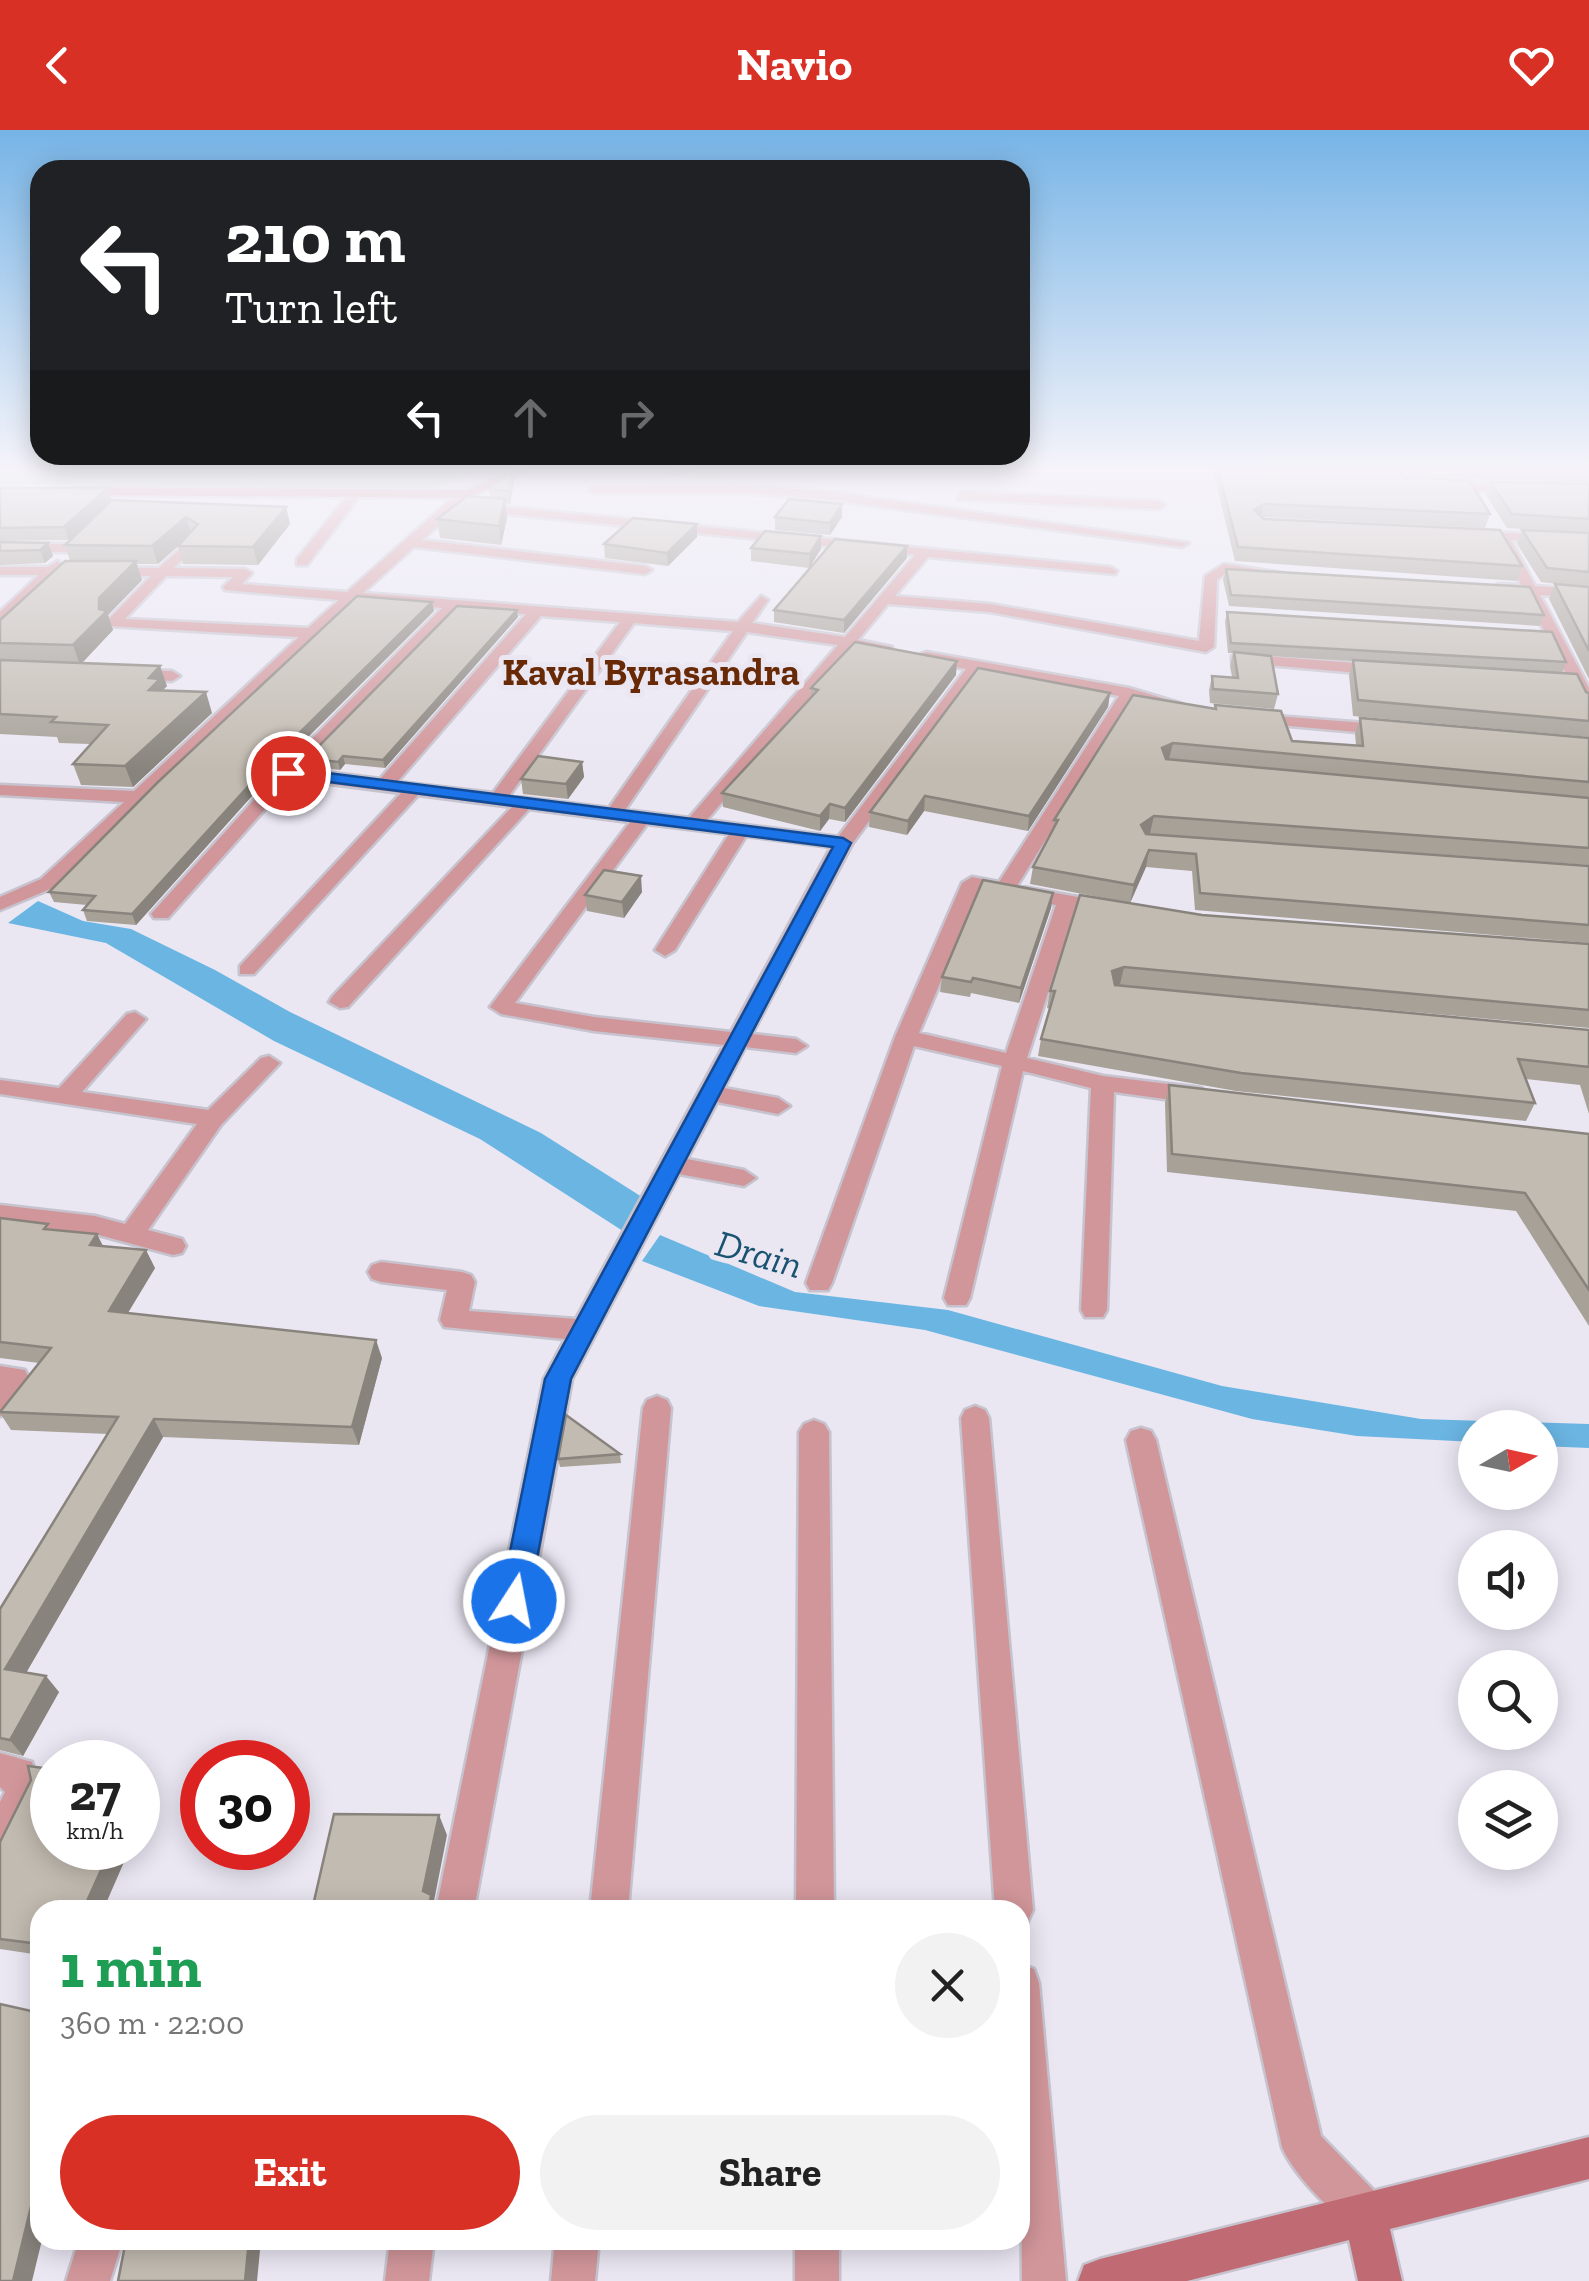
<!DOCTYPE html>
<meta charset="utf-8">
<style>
:root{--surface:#fff;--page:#f2f2f2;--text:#222;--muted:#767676;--accent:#d93025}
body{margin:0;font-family:"Zilla Slab",serif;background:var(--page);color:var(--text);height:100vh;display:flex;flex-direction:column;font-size:38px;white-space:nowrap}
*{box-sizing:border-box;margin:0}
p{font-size:32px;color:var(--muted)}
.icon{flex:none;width:55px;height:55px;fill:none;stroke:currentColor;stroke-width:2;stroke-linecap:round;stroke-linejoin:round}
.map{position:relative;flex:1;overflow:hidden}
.side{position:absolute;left:30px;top:1770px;width:1000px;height:350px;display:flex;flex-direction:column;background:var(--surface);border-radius:30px;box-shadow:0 5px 25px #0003}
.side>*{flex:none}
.top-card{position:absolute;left:30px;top:30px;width:1000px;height:305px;border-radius:30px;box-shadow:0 5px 25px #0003;background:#202124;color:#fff;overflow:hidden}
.needle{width:65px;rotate:81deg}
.tools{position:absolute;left:1458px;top:1280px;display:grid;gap:20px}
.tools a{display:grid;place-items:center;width:100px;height:100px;border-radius:50%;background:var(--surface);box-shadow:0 5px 25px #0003;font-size:50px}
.speed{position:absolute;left:30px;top:1610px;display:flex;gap:20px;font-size:50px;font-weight:700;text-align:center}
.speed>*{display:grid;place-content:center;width:130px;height:130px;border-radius:50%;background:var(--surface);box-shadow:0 5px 25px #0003;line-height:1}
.speed small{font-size:25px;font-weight:400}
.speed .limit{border:15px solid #d22;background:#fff;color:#111}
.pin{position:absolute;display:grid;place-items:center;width:85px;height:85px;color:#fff;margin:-42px;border:5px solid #fff;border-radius:50%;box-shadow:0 2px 10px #0007}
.me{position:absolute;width:110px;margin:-55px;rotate:11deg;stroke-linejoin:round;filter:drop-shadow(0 0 8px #0008)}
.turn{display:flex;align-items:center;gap:35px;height:210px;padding:0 30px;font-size:45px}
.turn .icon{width:130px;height:130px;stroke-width:2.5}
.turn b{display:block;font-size:70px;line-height:85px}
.lanes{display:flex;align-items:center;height:95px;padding:0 30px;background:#0003;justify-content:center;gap:50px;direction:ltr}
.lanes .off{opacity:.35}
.round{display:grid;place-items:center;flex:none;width:105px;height:105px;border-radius:52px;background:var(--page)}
.head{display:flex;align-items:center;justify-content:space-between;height:170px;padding:0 30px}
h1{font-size:60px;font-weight:800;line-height:75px;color:#1e9e55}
.action{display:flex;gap:20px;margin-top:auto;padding:20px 30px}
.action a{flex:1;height:115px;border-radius:60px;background:var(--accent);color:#fff;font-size:40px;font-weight:800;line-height:115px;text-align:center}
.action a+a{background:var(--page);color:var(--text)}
header{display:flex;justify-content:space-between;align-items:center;height:130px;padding:0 30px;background:var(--accent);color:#fff;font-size:45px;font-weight:800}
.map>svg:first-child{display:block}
</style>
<header><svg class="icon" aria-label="back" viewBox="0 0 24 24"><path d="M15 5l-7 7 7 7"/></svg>Navio<svg class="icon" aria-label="heart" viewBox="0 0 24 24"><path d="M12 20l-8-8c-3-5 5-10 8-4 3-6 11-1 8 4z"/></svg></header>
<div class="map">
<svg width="1589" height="2151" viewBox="0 0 1589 2151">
<rect width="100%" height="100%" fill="#eae7f3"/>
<!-- green -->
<path fill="#a8d3b0" d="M0,340H488L435,358L0,354Z"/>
<!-- water -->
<g fill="#6bb5e3">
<path d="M38,771L83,791L131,799L215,840L290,882L541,1003L642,1067L626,1103L480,1009L274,911L106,813L8,793Z"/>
<path d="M660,1105L795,1162L948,1180L1222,1256L1421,1289L1589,1294V1318L1540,1316V1298H1475V1312L1357,1306L1252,1289L925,1200L759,1176L642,1131Z"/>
</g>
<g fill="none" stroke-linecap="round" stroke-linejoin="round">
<!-- street casing -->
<g stroke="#c6c3ce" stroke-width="5">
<g id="street">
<path d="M662,340H694L719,346L713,350Z"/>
<path d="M1389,340H1401L1411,351L1589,356V364L1407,359Z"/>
<path d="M740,355L824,361L1189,413L1182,417L824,369L740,363L595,364L589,360L595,356Z"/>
<path d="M352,360L362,363L307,435H297V429Z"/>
<path d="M962,362L1159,371L1165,375L1159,379L958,369Z"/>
<path d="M464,363L470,367L465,373L1110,437L1117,441L1115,444L928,427L895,466L990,474L1199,511L1205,446L1224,434L1282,443L1275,447L1227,442L1217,450L1214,517L1206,522L990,482L888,474L858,510L892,517V523L852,518L707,690L838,707L966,539L921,530V524L926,522L1129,558L1182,574V580L1176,582L1133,569L1017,756L1111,773L1121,779L1111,785L1075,778L1027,928L1103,946L1201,958L1213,966L1201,974L1114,962L1107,1180L1103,1187H1085L1081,1180L1091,958L1023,941L970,1168L966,1175H948L944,1168L1002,936L914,916L832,1153L828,1160H810L806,1153L895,907L962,753L972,747L999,752L1119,566L980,541L852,714L752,904L796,909L807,916L796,923L745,917L724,958L778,968L790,976L778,984L717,972L687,1029L744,1040L756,1048L744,1056L679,1044L572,1249L474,1780H436L544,1249L565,1209L444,1197L440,1190L447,1160L381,1152L372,1149L368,1142L372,1135L381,1132L462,1142L471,1145L475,1152L469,1181L576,1189L724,915L594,901L501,884L490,877L630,692L529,679L348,877L340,878L329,872L332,867L512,677L418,665L254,844H240V836L401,663L292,649L168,788H154L151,784L282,639L442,478L354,471L55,757L0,780V767L41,749L124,672L0,665V655L134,661L299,507L108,496V490L151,446H55L0,494V482L39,445H0V437H48L58,431L63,437L159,438L192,408L199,412L174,438L245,439L252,443L242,454L347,462L448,372ZM457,379L915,425L845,507L752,493L768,470L761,466L738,492L363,463L414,417L645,444L652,440L645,436L422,410ZM166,446L233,447L223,457L225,460L339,470L308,498L125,489ZM457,479L526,484L380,649L301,639ZM541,486L620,492L493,663L397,652ZM634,493L733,501L609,678L509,666ZM747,502L838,515L689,688L625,680ZM647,694L729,704L655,820L665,826L675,820L746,706L831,717L731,902L594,887L515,873ZM979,760L1056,775L1006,923L919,903Z"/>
<path d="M1464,401L1589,406V414L1511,410L1535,456L1589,460V468L1540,465L1589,558V578L1581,573L1525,464L1492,458L1499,454L1521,455L1498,409L1462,404Z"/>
<path d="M0,414H75L82,418L75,422H0Z"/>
<path d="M1237,524L1382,535L1390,540L1382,545L1232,532V526Z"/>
<path d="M130,540L172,541L180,546L172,551L124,548V542Z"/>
<path d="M1250,584L1390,595L1398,600L1390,605L1244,592L1242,589Z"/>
<path d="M135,882L146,889L82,962L208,980L261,928L269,926L280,933L221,995L148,1100L182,1109L186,1116L182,1123L173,1125L95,1104L0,1093V1075L95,1086L125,1094L197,994L0,964V950L59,958L127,884Z"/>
<path d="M0,1236L25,1240L29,1248L10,1282L0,1286Z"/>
<path d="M657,1266L667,1270L671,1278L628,1780H590L643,1278L647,1270Z"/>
<path d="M975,1276L985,1280L989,1288L1033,1780L1027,1793L1020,1796V1780H995L961,1288L965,1280Z"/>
<path d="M814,1290L824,1294L829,1302L834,1780H796L799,1302L804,1294Z"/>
<path d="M1141,1298L1151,1301L1156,1310L1321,2006L1380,2067L1386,2082L1380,2097L1365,2103C1338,2092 1293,2044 1282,2017L1126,1310L1131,1301Z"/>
<path d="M0,1623L32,1632L41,1663L13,1724L0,1729V1672L5,1662L0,1657Z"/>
<path d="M1020,1834L1034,1839L1039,1853L1066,2151H1022Z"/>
<path d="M79,2110H123L110,2151H66Z"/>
<path d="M390,2110H434L429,2151H385Z"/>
<path d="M555,2110H599L595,2151H551Z"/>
<rect x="795" y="2110" width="44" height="41"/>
</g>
</g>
<!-- secondary casing -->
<g stroke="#c6c3ce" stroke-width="5">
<g id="secondary">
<path d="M514,340H530L469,368L75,365L69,361L75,357L467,360Z"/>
<path d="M1589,2007V2049L1390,2099L1402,2151H1358L1349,2110L1187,2151H1078L1084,2135L1100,2129Z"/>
</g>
</g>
<!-- street -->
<use href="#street" fill="#d1969a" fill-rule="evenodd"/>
<!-- secondary -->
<use href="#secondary" fill="#c06b74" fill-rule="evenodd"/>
</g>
<!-- wall -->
<g fill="#a7a198">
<path d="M1213,340H1399L1407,348L1490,384L1485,398L1262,387L1522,436L1517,451L1235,431Z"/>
<path d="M1406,340H1589V353L1413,347Z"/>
<path d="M514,351L510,374L505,373L507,388L501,415L440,408L437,389L490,368L489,359Z"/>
<path d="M1490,352L1589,354V403L1507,398L1486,365Z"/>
<path d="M0,358L112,370L286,377L290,394L258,435L183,434L178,416L158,434H137L142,450L108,485L113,500L82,533L167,556L163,560L212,583L133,657L81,655L73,634L90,614L59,613L57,607L0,604V490L70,431L65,415L103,378L69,410L0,411Z"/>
<path d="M775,387H842L830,405L775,400Z"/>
<path d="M1522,400L1589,403V549L1549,469L1555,454L1574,456L1541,452L1517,414Z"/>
<path d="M821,406V419L809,438L751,431V418Z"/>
<path d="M697,407L668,436L605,428L604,414Z"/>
<path d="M0,412L48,413L53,426L45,433L0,435Z"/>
<path d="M907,416V428L844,503L774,492V480Z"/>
<path d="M1226,439L1544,485L1540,496L1229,476L1223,450Z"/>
<path d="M434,481L279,636L136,795L87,791L83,780L87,775L54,772L49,762Z"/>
<path d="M1227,482L1566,532L1562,543L1589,563V607L1353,586L1349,545L1353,531L1269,526L1278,564L1274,579L1210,573L1209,560L1212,546L1232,547L1230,536L1233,523H1228L1225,492Z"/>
<path d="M518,487L385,638L345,634L340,640L309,636L307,628Z"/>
<path d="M956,545L845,692L829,689L820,701L723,677L722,663L811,567V558Z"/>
<path d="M1110,563L1108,577L1028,701L924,681L907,705L869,697L870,682Z"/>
<path d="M1215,575L1292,611L1356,615L1355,604L1360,588L1589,608V735L1149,704L1589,736V813L1195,780L1192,741L1146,737L1130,773L1030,754L1033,737L1053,700L1054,690L1215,579Z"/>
<path d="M582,632L584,647L568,669L523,664L521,649Z"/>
<path d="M642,762L624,788L587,781L585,765Z"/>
<path d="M1051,778L1019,873L971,863L970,867L940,862L942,847Z"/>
<path d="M1202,785L1589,814V898L1118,855L1589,900V984L1580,955L1526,949L1535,973L1526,991L1236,961L1038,926L1041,909L1050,879L1047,878L1050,861Z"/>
<path d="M1169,955L1589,1004V1196L1516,1081L1167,1042L1165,973Z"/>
<path d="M0,1088L51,1100L104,1116L155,1138L128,1183L382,1228L359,1315L163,1307L26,1543L59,1562L23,1626L0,1620V1479L108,1304L11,1300L0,1283L39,1233L0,1228Z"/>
<path d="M620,1324L621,1333L560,1337L558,1329Z"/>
<path d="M0,1712L52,1718H130L103,1780H40V1825L0,1819Z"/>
</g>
<!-- shaded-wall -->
<g fill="#88837c">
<path d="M513,340L514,351L510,374L509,361Z"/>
<path d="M108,358L112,371L69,410L64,397Z"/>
<path d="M505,369L507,388L501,415L499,396Z"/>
<path d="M842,374V387L830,405V393Z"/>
<path d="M1264,374L1261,387L1254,380Z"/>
<path d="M286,377L290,394L258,435L253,417Z"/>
<path d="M186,387L192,404L158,434L152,416Z"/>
<path d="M697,394V407L668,436L667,423Z"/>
<path d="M821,406V419L809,438L810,424Z"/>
<path d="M48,413L53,426L45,433L40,420Z"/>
<path d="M907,416V428L844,503V490Z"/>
<path d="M136,431L142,450L108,485L113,500L80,535L73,515L99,479V468Z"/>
<path d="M432,472L434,481L279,636L136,795L132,784L276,626Z"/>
<path d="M517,480L518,487L385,638L383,630Z"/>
<path d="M957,531L956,545L845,692V678Z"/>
<path d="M160,536L167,556L163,560H149V548Z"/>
<path d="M206,562L212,583L133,657L125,636Z"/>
<path d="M1110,563L1108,577L1028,701L1029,686Z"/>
<path d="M1173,613L1169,629L1159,634L1162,618Z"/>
<path d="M343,626L345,634L340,640L338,632Z"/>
<path d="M582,632L584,647L568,669L566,654Z"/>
<path d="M925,666L924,681L907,705L908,691Z"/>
<path d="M830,674L829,689L820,701V686Z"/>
<path d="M1154,686L1150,703L1137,712L1141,695Z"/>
<path d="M1149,720L1146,737L1130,773L1134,755Z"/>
<path d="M641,746L642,762L624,788L622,772Z"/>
<path d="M1053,763L1051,778L1019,873L1021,858Z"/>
<path d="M1124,837L1120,854L1108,859L1112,841Z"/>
<path d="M97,1104L106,1122L90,1115Z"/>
<path d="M146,1120L155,1138L118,1199L109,1181Z"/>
<path d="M376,1210L382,1228L359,1315L352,1297Z"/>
<path d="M154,1289L163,1307L19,1555L5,1539Z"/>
<path d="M46,1546L59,1562L23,1626L10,1610Z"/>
<path d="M141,1650L153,1665L138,1700V1658Z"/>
<path d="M439,1685L447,1705L434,1771L439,1780H429L423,1761Z"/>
<path d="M111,1718H130L103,1780H83Z"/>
<path d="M35,2060L40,2063V2110H42L32,2151H13Z"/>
<path d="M249,2110H261L257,2151H245Z"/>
</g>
<!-- building -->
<g fill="#c2bbb1" stroke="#88837c" stroke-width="2.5">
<path d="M512,340L509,361L489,359Z"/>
<path d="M1218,340H1399L1407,348L1469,350L1490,384L1264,374L1254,380L1264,389L1500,400L1522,436L1238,417Z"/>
<path d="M1490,352L1589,354V389L1512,384Z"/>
<path d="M0,358H108L64,397L0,398Z"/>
<path d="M467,366L505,369L499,396L437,389Z"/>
<path d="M789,369L842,374L830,393L775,387Z"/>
<path d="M112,370L286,377L253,417L178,416L198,394L186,387L152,416L65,415Z"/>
<path d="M633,388L697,394L667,423L604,414Z"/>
<path d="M1522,400L1589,403V442L1547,438Z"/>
<path d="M765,401L821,406L810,424L751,418Z"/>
<path d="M835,409L907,416L844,490L774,480Z"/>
<path d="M0,412L48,413L40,420L0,421Z"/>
<path d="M65,431H136L99,468V479L107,481L73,515L0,513V490Z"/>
<path d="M1226,439L1530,457L1544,485L1231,465Z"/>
<path d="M1555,454L1589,457V521Z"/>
<path d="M357,466L432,472L276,626L132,784L83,780L95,766L49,762L158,652Z"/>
<path d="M457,476L517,480L383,630L343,626L338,632L307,628Z"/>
<path d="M1227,482L1552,502L1566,532L1231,513Z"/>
<path d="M855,512L957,531L845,678L830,674L820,686L722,663L818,560L811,558Z"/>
<path d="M1234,522L1271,526L1278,564L1213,559L1212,546L1238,548Z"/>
<path d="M0,530L160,536L149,548L160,549L149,560L206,562L125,636L73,634L108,595L51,592L56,587L0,584Z"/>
<path d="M1353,530L1577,544L1586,562L1589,563V591L1358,570Z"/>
<path d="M978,538L1110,563L1029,686L925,666L908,691L870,682Z"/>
<path d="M1133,565L1216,579L1215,575L1281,581L1292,611L1363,616L1360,588L1589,608V652L1173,613L1162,618L1166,629L1589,668V718L1154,686L1141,695L1146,704L1589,736V795L1200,763L1196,724L1149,720L1134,755L1033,737L1058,690H1054Z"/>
<path d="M538,626L582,632L566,654L521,649Z"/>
<path d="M604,740L641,746L622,772L585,765Z"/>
<path d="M983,750L1053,763L1021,858L973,848L971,852L942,847Z"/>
<path d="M1080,765L1202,785L1589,814V880L1124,837L1112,841L1115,855L1589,900V937L1518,929L1535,973L1241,943L1041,909L1055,861H1050Z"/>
<path d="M1169,955L1589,1004V1160L1525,1063L1172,1024Z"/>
<path d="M0,1088L48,1094L44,1099L97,1104L90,1115L146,1120L109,1181L376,1210L352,1297L154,1289L5,1539L46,1546L10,1610L0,1608V1479L118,1287L0,1282L51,1218L0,1212Z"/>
<path d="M566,1285L620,1324L558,1329Z"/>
<path d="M28,1636L52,1639V1718H111L83,1780H40V1814L0,1809V1712L31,1650Z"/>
<path d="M334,1684L439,1685L423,1761L431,1765L429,1780H312Z"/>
<path d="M0,1874L40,1883V2060H35L13,2151H0Z"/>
<path d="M126,2110H249L245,2151H118Z"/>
</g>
<!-- sky -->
<linearGradient id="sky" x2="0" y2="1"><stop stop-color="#76b4e6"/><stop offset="0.53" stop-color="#f6f4fa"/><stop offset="1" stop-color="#f6f4fa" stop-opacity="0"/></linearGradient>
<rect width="1589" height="641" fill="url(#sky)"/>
<!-- route -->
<path fill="#1a73e8" stroke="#114b97" stroke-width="2.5" d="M288,638L843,708L851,713L571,1249L529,1471L525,1480L514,1484L504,1480L500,1471L545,1249L833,717L282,646V639Z"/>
<g text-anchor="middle" stroke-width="10" stroke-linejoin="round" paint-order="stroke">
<!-- far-district labels -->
<g font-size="38" font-weight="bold" fill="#682a06" stroke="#eae7f3">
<text x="651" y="555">Kaval Byrasandra</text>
</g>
<!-- water labels -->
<g font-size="38" font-style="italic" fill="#1a5372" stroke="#eae7f3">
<text transform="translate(759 1124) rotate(16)" y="13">Drain</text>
</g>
</g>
</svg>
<div class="tools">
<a><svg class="needle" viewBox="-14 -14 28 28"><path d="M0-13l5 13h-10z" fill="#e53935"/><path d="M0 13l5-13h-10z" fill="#767676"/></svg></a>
<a><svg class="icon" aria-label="sound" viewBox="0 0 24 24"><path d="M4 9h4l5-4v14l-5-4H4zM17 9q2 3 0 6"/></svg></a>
<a><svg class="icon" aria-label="search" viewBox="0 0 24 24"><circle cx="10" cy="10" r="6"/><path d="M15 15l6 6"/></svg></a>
<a><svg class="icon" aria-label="layers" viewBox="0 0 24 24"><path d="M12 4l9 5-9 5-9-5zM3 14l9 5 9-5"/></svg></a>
</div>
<div class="speed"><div>27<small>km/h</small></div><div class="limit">30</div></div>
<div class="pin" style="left:288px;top:643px;background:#d93025"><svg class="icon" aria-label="arrive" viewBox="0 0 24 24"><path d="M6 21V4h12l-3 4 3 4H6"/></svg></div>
<svg class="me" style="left:514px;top:1471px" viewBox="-20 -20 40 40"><circle r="17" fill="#1a73e8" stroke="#fff" stroke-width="3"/><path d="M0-11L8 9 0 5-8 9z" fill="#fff"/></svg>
<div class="top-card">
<div class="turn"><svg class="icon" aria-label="left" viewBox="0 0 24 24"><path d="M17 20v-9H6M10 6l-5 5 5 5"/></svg><div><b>210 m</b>Turn left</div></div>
<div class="lanes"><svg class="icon" aria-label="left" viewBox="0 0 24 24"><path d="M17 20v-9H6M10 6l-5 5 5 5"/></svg><svg class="icon off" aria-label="ahead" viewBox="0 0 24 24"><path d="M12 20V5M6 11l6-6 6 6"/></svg><svg class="icon off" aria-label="right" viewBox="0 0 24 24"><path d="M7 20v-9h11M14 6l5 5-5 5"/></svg></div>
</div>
<section class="side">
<div class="head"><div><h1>1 min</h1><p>360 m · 22:00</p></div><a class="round"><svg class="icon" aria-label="close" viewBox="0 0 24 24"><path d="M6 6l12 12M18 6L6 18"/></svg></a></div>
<div class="action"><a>Exit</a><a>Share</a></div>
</section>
</div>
